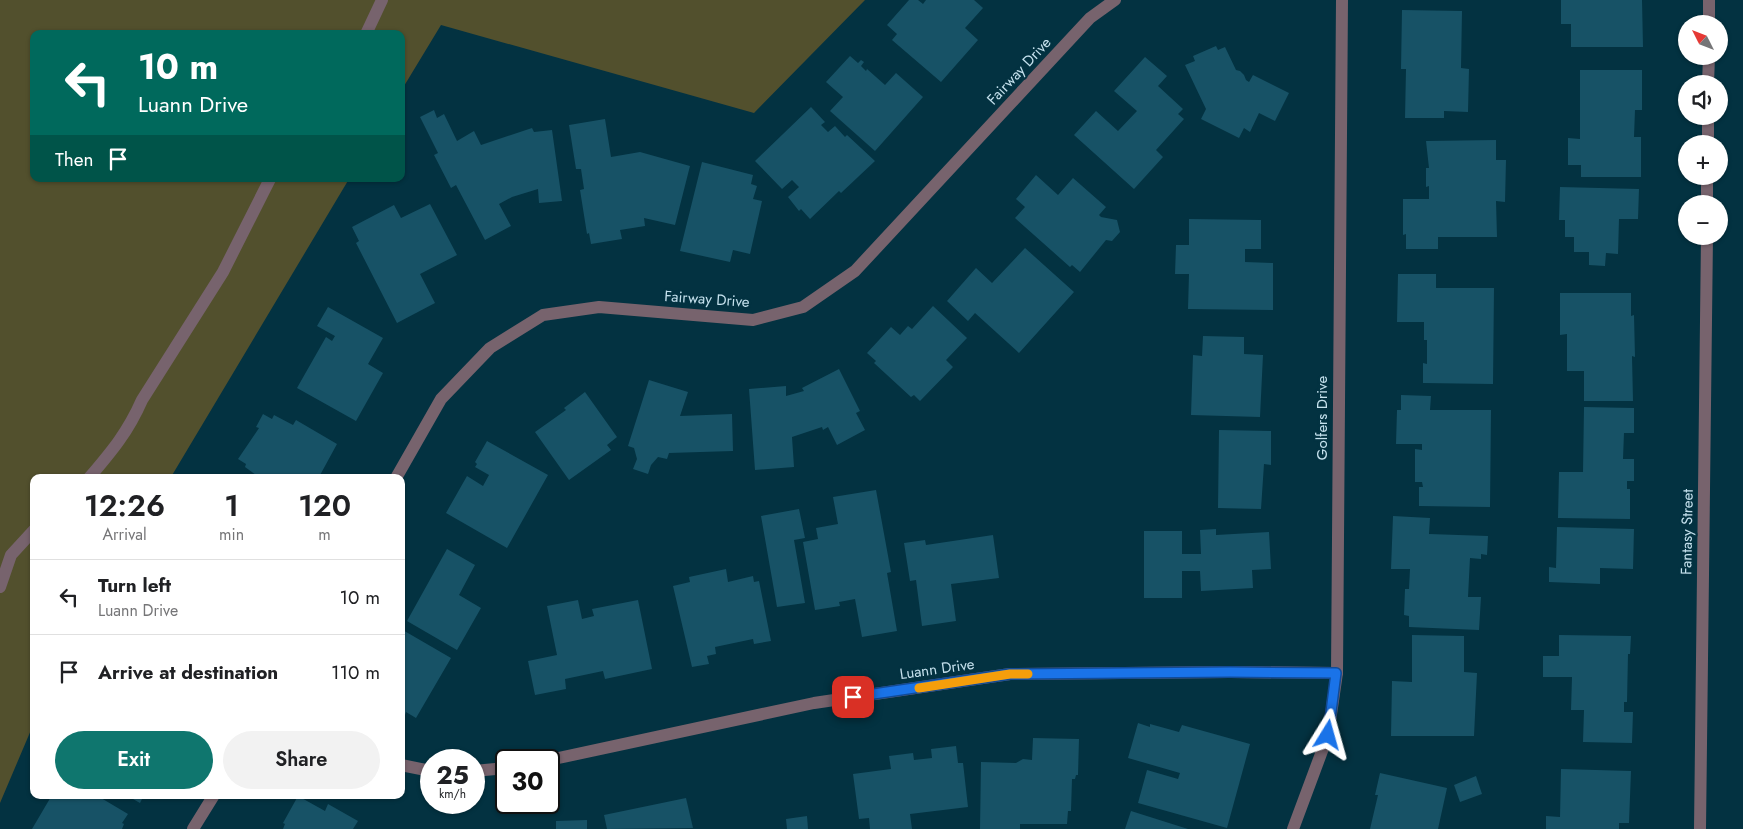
<!DOCTYPE html>
<meta charset="utf-8">
<style>
:root{--surface:#fff;--page:#f2f2f2;--text:#202124;--muted:#757577;--line:#e0e0e0;--accent:#0f766e}
body{margin:0;font-family:Jost,sans-serif;background:var(--page);color:var(--text);height:100vh;display:flex;flex-direction:column;font-size:19px;white-space:nowrap}
*{box-sizing:border-box;margin:0}
p{font-size:16px;color:var(--muted)}
.icon{flex:none;width:28px;height:28px;fill:none;stroke:currentColor;stroke-width:2;stroke-linecap:round;stroke-linejoin:round}
.map{position:relative;flex:1;overflow:hidden}
.side{position:absolute;left:30px;top:474px;width:375px;height:325px;display:flex;flex-direction:column;background:var(--surface);border-radius:10px;box-shadow:0 1px 4px #0004}
.side>*{flex:none}
.hud{position:absolute;left:30px;top:30px;width:375px;height:152px;border-radius:10px;box-shadow:0 1px 4px #0004;background:#00695c;color:#fff;overflow:hidden}
.needle{width:32px;rotate:312deg}
.fabs{position:absolute;left:1678px;top:15px;display:grid;gap:10px}
.fabs a{display:grid;place-items:center;width:50px;height:50px;border-radius:50%;background:var(--surface);box-shadow:0 1px 4px #0004;font-size:25px}
.speed{position:absolute;left:420px;top:749px;display:flex;gap:10px;font-size:25px;font-weight:700;text-align:center}
.speed>*{display:grid;place-content:center;width:65px;height:65px;border-radius:50%;background:var(--surface);box-shadow:0 1px 4px #0004;line-height:1}
.speed small{font-size:12px;font-weight:400}
.speed .limit{border:2px solid #111;border-radius:8px;background:#fff;color:#111}
.pin{position:absolute;display:grid;place-items:center;width:42px;height:42px;color:#fff;margin:-21px;border-radius:10px;box-shadow:0 2px 8px #0006}
.me{position:absolute;width:55px;margin:-28px;rotate:8deg;stroke-linejoin:round;filter:drop-shadow(0 0 4px #0008)}
.turn{display:flex;align-items:center;gap:18px;height:105px;padding:0 25px;font-size:22px}
.turn .icon{width:65px;height:65px;stroke-width:2.5}
.turn b{display:block;font-size:35px;line-height:42px}
.then{display:flex;align-items:center;height:48px;padding:0 25px;background:#0003;gap:10px;font-size:19px}
.eta{display:flex;justify-content:space-evenly;align-items:center;height:85px;text-align:center}
.eta b{font-size:30px;font-weight:600;line-height:35px}
.primary-button{display:flex;gap:10px;margin-top:auto;padding:10px 25px}
.primary-button a{flex:1;height:58px;border-radius:30px;background:var(--accent);color:#fff;font-size:20px;font-weight:600;line-height:58px;text-align:center}
.primary-button a+a{background:var(--page);color:var(--text)}
ul{padding:0;list-style:none}
li{display:flex;align-items:center;gap:15px;height:75px;padding:0 25px;border-top:1px solid var(--line)}
li div{flex:1}
li b{display:block;font-size:19px}
li em{font-style:normal}
.map>svg:first-child{display:block}
</style>
<div class="map">
<svg width="1743" height="829" viewBox="0 0 1743 829">
<rect width="100%" height="100%" fill="#033241"/>
<!-- green -->
<path fill="#52502d" d="M0,0H865L754,113L441,25L401,91V34H34V179H349L171,477L34,478V723L0,803Z"/>
<!-- building -->
<g fill="#175266">
<path d="M909,0H918L923,4L926,0H974L983,8L965,28L978,40L941,82L892,40L897,34L887,25Z"/>
<path d="M1561,0H1642L1643,47H1571V24H1561Z"/>
<path d="M1402,10L1462,11L1461,68L1469,69L1468,112L1444,111V118H1405L1406,69H1401Z"/>
<path d="M1216,46L1218,50L1225,47L1236,70L1240,71L1244,75L1246,80L1249,82L1253,75L1289,93L1275,121L1259,113L1250,132L1244,128L1239,138L1201,119L1206,109L1185,65L1195,61L1193,56Z"/>
<path d="M850,56L858,63L861,60L864,62L861,66L866,71L867,69L885,85L896,73L923,97L875,151L830,111L843,97L826,82Z"/>
<path d="M1145,57L1167,76L1158,86L1183,109L1178,114L1184,119L1156,150L1163,157L1134,189L1074,135L1096,111L1118,131L1137,111L1114,91Z"/>
<path d="M1580,70H1642V110H1635L1634,137H1641V177H1581V165H1568V138L1580,139Z"/>
<path d="M811,107L825,122L821,125L828,132L835,126L845,137L847,135L875,161L841,193L839,191L810,219L801,209L799,211L788,197L799,187L792,180L782,189L755,161Z"/>
<path d="M434,110L437,118L444,114L457,141L474,131L481,145L532,128L534,132L552,130L562,201L539,203L538,189L512,197L499,204L511,226L485,240L456,185L451,188L434,155L438,153L420,117Z"/>
<path d="M605,119L611,157L640,152L690,166L675,225L644,218L645,226L620,230L622,239L591,244L589,233L587,234L580,190L584,189L581,169H576L569,125Z"/>
<path d="M1496,140V160H1506L1505,202L1496,201L1497,237H1438V249H1406V234L1403,235V199H1429V186L1426,187V168H1429L1426,141Z"/>
<path d="M702,162L753,175L751,184L757,186L753,199L762,201L750,254L733,250L730,262L680,251Z"/>
<path d="M1036,175L1058,195L1073,178L1106,207L1099,215L1101,217L1117,220L1120,232L1112,241L1106,240L1080,272L1072,265L1070,267L1015,218L1025,207L1016,199Z"/>
<path d="M1560,187L1639,189L1638,219H1619L1618,254L1606,253L1605,266L1589,265V252H1574V237H1565V220H1559Z"/>
<path d="M430,204L457,255L420,274L435,303L397,323L356,243L359,241L352,227L394,205L401,218Z"/>
<path d="M1189,219L1261,220V249H1245V262L1273,263V310L1188,309L1189,274H1175L1176,245H1189Z"/>
<path d="M1025,248L1074,292L1019,353L975,313L968,321L947,301L976,268L992,283Z"/>
<path d="M1398,274H1436V288H1494L1493,384L1423,383V363L1427,364V340H1424V322H1397Z"/>
<path d="M1560,293H1631V316L1634,315L1635,357L1632,356L1633,401H1584V371H1567V334L1560,335Z"/>
<path d="M933,306L967,338L946,360L953,367L920,401L914,395L911,397L874,363L876,361L867,353L891,327L900,335L908,326L912,329Z"/>
<path d="M328,307L383,338L368,364L383,373L356,421L297,388L326,337L332,341L335,336L317,326Z"/>
<path d="M1203,336L1244,337V354L1263,355L1260,417L1191,415L1193,355L1202,356Z"/>
<path d="M839,369L860,411L856,413L865,430L837,445L828,427L823,430L822,427L792,437L794,467L755,470L749,389L786,386V396L804,391L802,388Z"/>
<path d="M649,380L688,392L680,416L732,414L733,451L669,453L667,459L658,457L651,465L648,474L633,469L637,459L634,448L628,446Z"/>
<path d="M585,392L617,437L607,445L611,450L569,480L535,432L566,410L564,408Z"/>
<path d="M1401,395L1431,396L1430,410H1491L1490,507L1419,506V487H1423L1422,482H1415V449L1422,450V444H1396L1397,410H1401Z"/>
<path d="M1584,407L1634,408V433H1624L1623,459H1634V481H1627V489H1630V519L1558,518L1559,472H1583Z"/>
<path d="M263,414L272,419L274,415L293,425L296,420L337,444L319,477L315,475L314,478H260L245,467L246,464L238,459L259,428L256,427Z"/>
<path d="M1219,430L1271,431V465L1264,464L1261,509L1218,508Z"/>
<path d="M487,441L548,475L507,548L446,513L467,476L483,486L489,475L475,467L477,464L475,462Z"/>
<path d="M876,490L891,572L887,573L897,631L862,637L855,599L839,602L840,606L815,610L803,542L818,539L816,528L838,524L833,497Z"/>
<path d="M799,509L805,538L794,540L805,603L777,607L761,516Z"/>
<path d="M1393,516L1430,518L1429,534L1488,536L1487,555L1481,554V559L1470,558L1468,597H1481L1479,630L1409,627V616L1404,615L1405,589H1409L1410,569H1391Z"/>
<path d="M1557,527L1634,529L1633,569L1600,568V584L1549,582V567L1556,568Z"/>
<path d="M1216,529V535L1269,532L1271,569L1252,570L1253,588L1201,591L1200,571H1182V598H1144V531H1182V554H1201L1200,530Z"/>
<path d="M993,535L999,578L951,584L956,621L922,626L916,580L910,581L904,543L925,540L926,545Z"/>
<path d="M447,549L475,565L459,595L481,608L457,650L407,621Z"/>
<path d="M726,569L728,582L753,576L754,582L759,581L771,641L754,644L753,639L715,647L716,654L707,656L709,664L692,667L673,586L690,582L689,577Z"/>
<path d="M578,600L582,619L594,616L592,609L638,600L652,669L605,679L603,671L565,679L566,689L535,695L528,661L557,655L547,606Z"/>
<path d="M401,629L451,658L416,718L406,712L405,715L401,713Z"/>
<path d="M1412,635L1464,636V672L1477,673L1474,736H1391L1392,681L1412,682Z"/>
<path d="M1559,635L1631,636L1630,654H1628L1627,702H1624V712H1633L1632,743L1583,742L1584,710H1571L1572,677H1543V656H1559Z"/>
<path d="M1138,723L1150,727V724L1179,732L1182,725L1250,744L1227,828L1138,803L1147,770L1178,779L1180,773L1128,758Z"/>
<path d="M1033,738L1079,739L1078,775H1076L1075,779H1072L1071,811H1068L1067,824H1020V829H980L981,762L1016,763L1023,759L1032,760Z"/>
<path d="M956,746L958,763H963L968,807L910,814L912,829H870L869,818L859,819L853,774L891,769L889,756L913,753L914,760L932,758L931,749Z"/>
<path d="M1561,769L1631,771L1629,823H1619V829H1546V816L1560,817Z"/>
<path d="M1380,773L1447,788L1438,829H1370L1378,795H1375Z"/>
<path d="M1476,776L1482,794L1460,802L1454,785Z"/>
<path d="M52,795H96L128,814L122,823L124,824L122,829H32Z"/>
<path d="M126,795H144L140,803Z"/>
<path d="M298,796L325,811L328,804L358,821L353,829H283L285,824L283,823Z"/>
<path d="M686,798L693,828L607,829L604,815Z"/>
<path d="M1131,811L1188,829H1125Z"/>
<path d="M807,816L808,829H787L786,819Z"/>
<path d="M587,820V829H556V821Z"/>
</g>
<g fill="none" stroke-linecap="round" stroke-linejoin="round">
<!-- service -->
<g stroke="#77636d" stroke-width="12">
<path d="M366,34L382,0"/>
<path d="M89,478C112,451 128,432 142,400L223,272L270,179"/>
<path d="M0,587L11,555L34,530"/>
</g>
<!-- minor -->
<g stroke="#77636d" stroke-width="12">
<path d="M1709,24V0"/>
<path d="M1708,84L1709,56"/>
<path d="M1708,144V116"/>
<path d="M1707,204V176"/>
<path d="M396,478L441,399L490,348L543,315L599,307L753,320L803,307L855,271L1090,18L1115,0"/>
<path d="M549,760L814,703L1010,674L1230,672L1337,673"/>
<path d="M401,765L431,771"/>
<path d="M474,771L506,768"/>
<path d="M193,829L214,795"/>
<path d="M1293,829L1328,735L1337,673L1342,0"/>
<path d="M1700,829L1707,236"/>
</g>
</g>
<g fill="none" stroke-linecap="round" stroke-linejoin="round">
<!-- route casing -->
<g stroke="#114b97" stroke-width="12">
<path id="route" d="M853,697L1010,674L1230,672L1336,673L1328,735"/>
</g>
<!-- route -->
<use href="#route" stroke="#1a73e8" stroke-width="9"/>
<!-- slow -->
<path stroke="#f59e0b" stroke-width="9" d="M919,688L1010,674H1028"/>
</g>
<g text-anchor="middle" stroke-width="4.5" stroke-linejoin="round" paint-order="stroke">
<!-- street labels -->
<g font-size="15" fill="#c5e1ed" stroke="#033241">
<text transform="translate(1019 71) rotate(-47)" y="5">Fairway Drive</text>
<text transform="translate(707 299) rotate(4)" y="5">Fairway Drive</text>
<text transform="translate(1322 418) rotate(-90)" y="5">Golfers Drive</text>
<text transform="translate(1687 532) rotate(-89)" y="5">Fantasy Street</text>
<text transform="translate(937 669) rotate(-8)" y="5">Luann Drive</text>
</g>
</g>
</svg>
<div class="fabs">
<a><svg class="needle" viewBox="-14 -14 28 28"><path d="M0-13l5 13h-10z" fill="#e53935"/><path d="M0 13l5-13h-10z" fill="#757577"/></svg></a>
<a><svg class="icon" aria-label="sound" viewBox="0 0 24 24"><path d="M4 9h4l5-4v14l-5-4H4zM17 9q2 3 0 6"/></svg></a>
<a>+</a>
<a>−</a>
</div>
<div class="speed"><div>25<small>km/h</small></div><div class="limit">30</div></div>
<div class="pin" style="left:853px;top:697px;background:#d93025"><svg class="icon" aria-label="arrive" viewBox="0 0 24 24"><path d="M6 21V4h12l-3 4 3 4H6"/></svg></div>
<svg class="me" style="left:1328px;top:735px" viewBox="-20 -20 40 40"><path d="M0-17L14 15 0 8-14 15z" fill="#1a73e8" stroke="#fff" stroke-width="4"/></svg>
<div class="hud">
<div class="turn"><svg class="icon" aria-label="left" viewBox="0 0 24 24"><path d="M17 20v-9H6M10 6l-5 5 5 5"/></svg><div><b>10 m</b>Luann Drive</div></div>
<div class="then">Then<svg class="icon" aria-label="arrive" viewBox="0 0 24 24"><path d="M6 21V4h12l-3 4 3 4H6"/></svg></div>
</div>
<section class="side">
<div class="eta">
<div><b>12:26</b><p>Arrival</p></div>
<div><b>1</b><p>min</p></div>
<div><b>120</b><p>m</p></div>
</div>
<ul>
<li><svg class="icon" aria-label="left" viewBox="0 0 24 24"><path d="M17 20v-9H6M10 6l-5 5 5 5"/></svg><div><b>Turn left</b><p>Luann Drive</p></div><em>10 m</em></li>
<li><svg class="icon" aria-label="arrive" viewBox="0 0 24 24"><path d="M6 21V4h12l-3 4 3 4H6"/></svg><div><b>Arrive at destination</b></div><em>110 m</em></li>
</ul>
<div class="primary-button"><a>Exit</a><a>Share</a></div>
</section>
</div>
